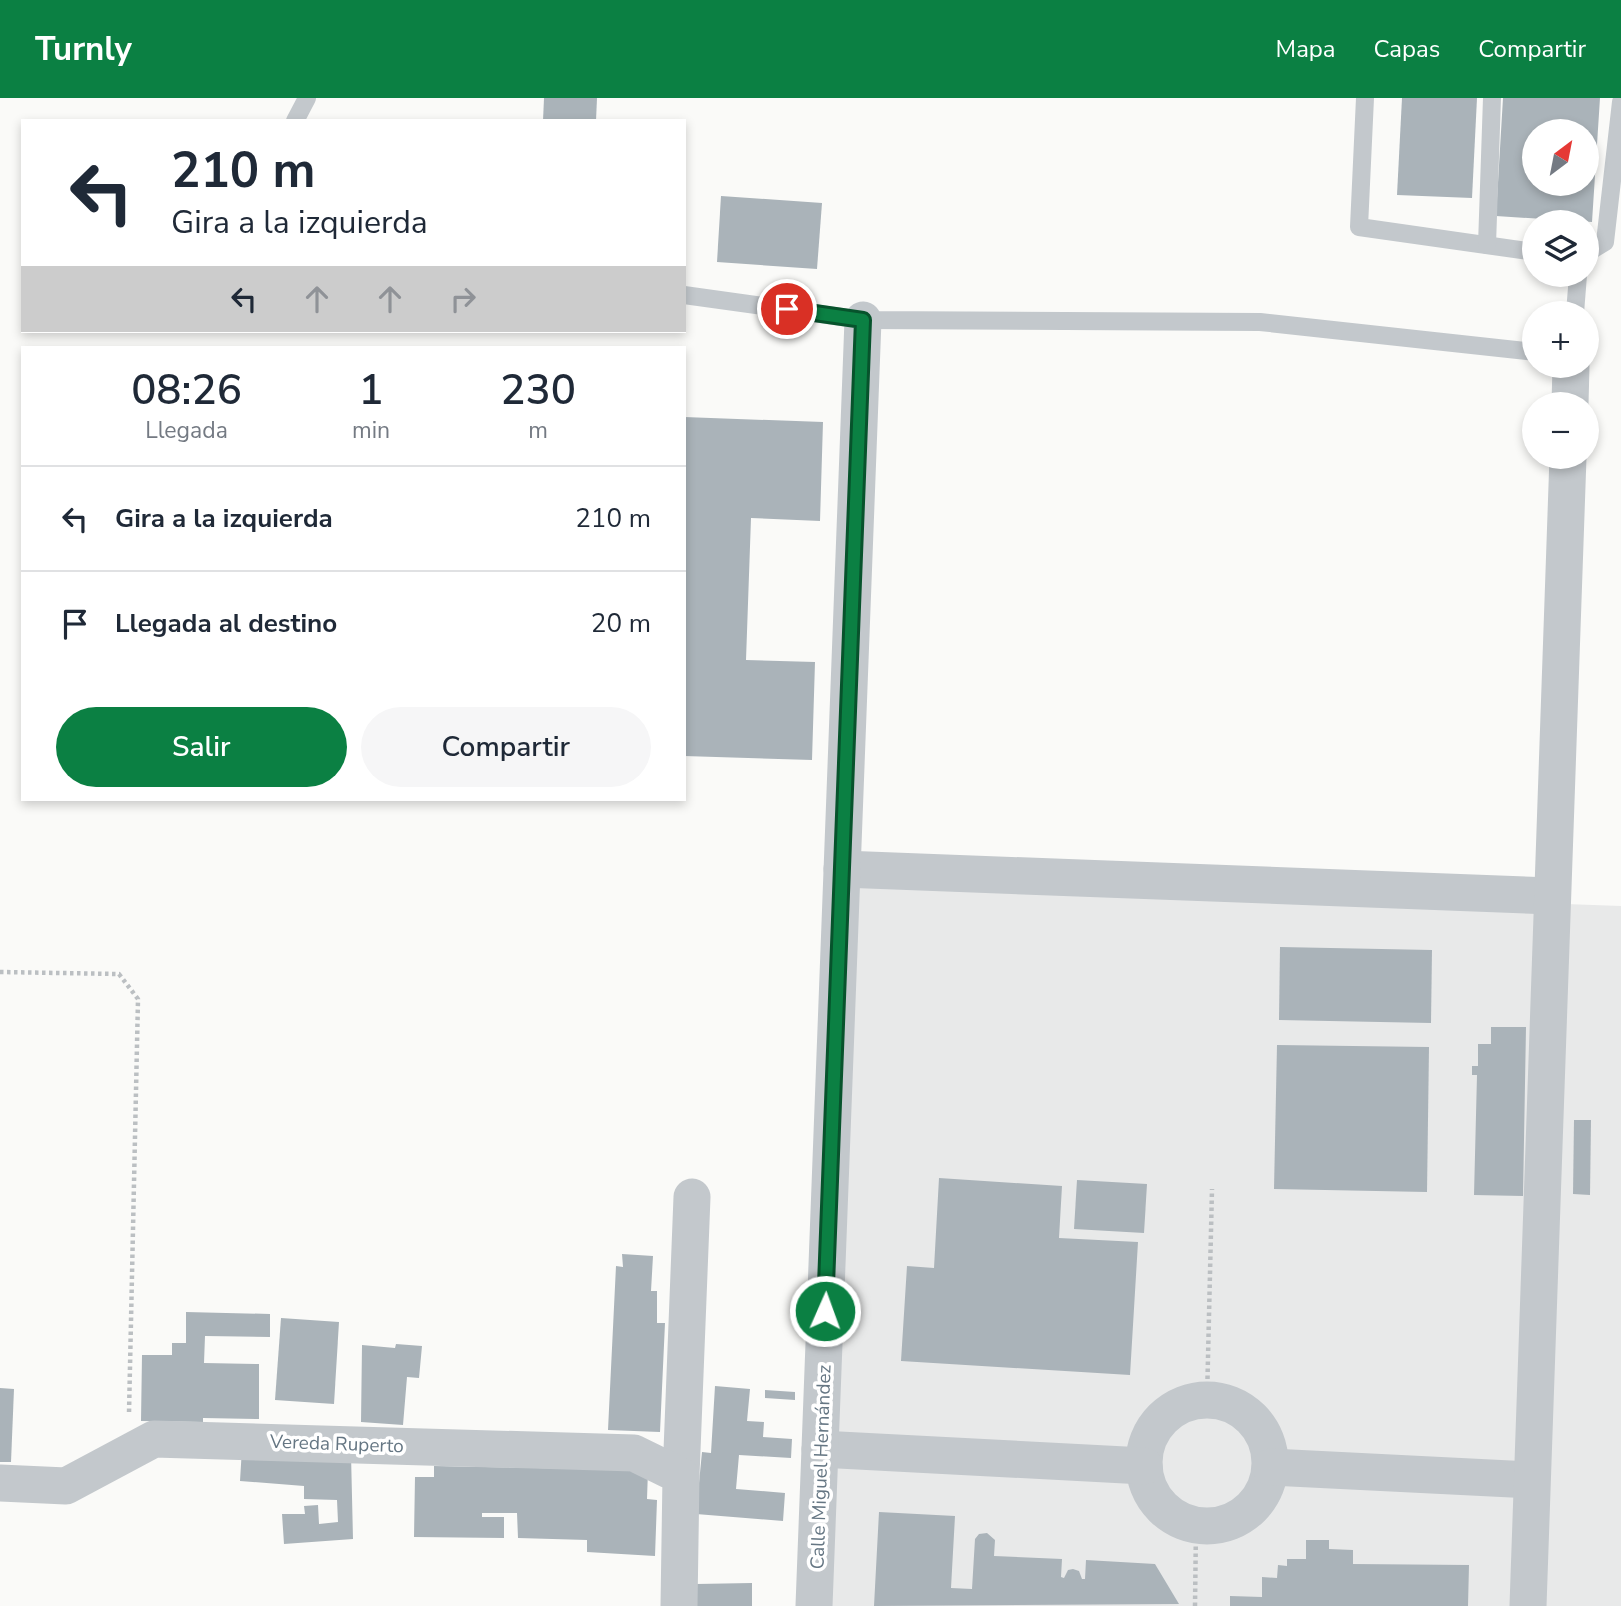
<!DOCTYPE html>
<html lang="es">
<meta charset="utf-8">
<style>
:root{--surface:#fff;--page:#f6f6f7;--text:#1f2937;--muted:#747a83;--line:#e0e1e3;--accent:#0b8043}
body{margin:0;font-family:"Nunito Sans",sans-serif;background:var(--page);color:var(--text);height:100vh;display:flex;flex-direction:column;font-size:26px;white-space:nowrap}
*{box-sizing:border-box;margin:0}
p{font-size:23px;color:var(--muted)}
.icon{flex:none;width:38px;height:38px;fill:none;stroke:currentColor;stroke-width:2;stroke-linecap:round;stroke-linejoin:round}
.map{position:relative;flex:1;overflow:hidden}
.details{position:absolute;left:21px;top:248px;width:665px;height:455px;display:flex;flex-direction:column;background:var(--surface);border-radius:0px;box-shadow:0 4px 10px #0003}
.details>*{flex:none}
.guide{position:absolute;left:21px;top:21px;width:665px;height:214px;border-radius:0px;box-shadow:0 4px 10px #0003;background:#fff;color:var(--text);overflow:hidden}
.needle{width:46px;rotate:32deg}
.buttons{position:absolute;left:1522px;top:21px;display:grid;gap:14px}
.buttons a{display:grid;place-items:center;width:77px;height:77px;border-radius:50%;background:var(--surface);box-shadow:0 4px 10px #0003;font-size:35px}
.pin{position:absolute;display:grid;place-items:center;width:60px;height:60px;color:#fff;margin:-30px;border:4px solid #fff;border-radius:50%;box-shadow:0 2px 7px #0007}
.me{position:absolute;width:77px;margin:-38px;rotate:2deg;stroke-linejoin:round;filter:drop-shadow(0 0 5px #0008)}
.turn{display:flex;align-items:center;gap:24px;height:147px;padding:0 35px;font-size:32px}
.turn .icon{width:91px;height:91px;stroke-width:2.5}
.turn b{display:block;font-size:49px;line-height:60px}
.lanes{display:flex;align-items:center;height:66px;padding:0 35px;background:#0003;justify-content:center;gap:35px;direction:ltr}
.lanes .off{opacity:.35}
.eta{display:flex;justify-content:space-evenly;align-items:center;height:119px;text-align:center}
.eta b{font-size:42px;font-weight:600;line-height:49px}
.button{display:flex;gap:14px;margin-top:auto;padding:14px 35px}
.button a{flex:1;height:80px;border-radius:42px;background:var(--accent);color:#fff;font-size:28px;font-weight:600;line-height:80px;text-align:center}
.button a+a{background:var(--page);color:var(--text)}
ul{padding:0;list-style:none}
li{display:flex;align-items:center;gap:21px;height:105px;padding:0 35px;border-top:2px solid var(--line)}
li div{flex:1}
li b{display:block;font-size:26px}
li em{font-style:normal}
header{display:flex;align-items:center;gap:42px;box-sizing:border-box;height:98px;padding:0 35px;background:var(--accent);color:#fff}
header strong{font-size:33px}
nav{display:flex;gap:38px;margin-inline-start:auto;font-size:24px}
.map>svg:first-child{display:block}
</style>
<header>
<strong>Turnly</strong>
<nav><a>Mapa</a><a>Capas</a><a>Compartir</a></nav>
</header>
<div class="map">
<svg width="1621" height="1508" viewBox="0 0 1621 1508">
<rect width="100%" height="100%" fill="#fafaf8"/>
<!-- built -->
<path fill="#e8e9e9" d="M855,781L1621,808V1508H831Z"/>
<!-- building -->
<g fill="#aab3b9" fill-rule="evenodd">
<path d="M544,0H597L596,23H543Z"/>
<path d="M1402,0H1477L1472,100L1397,97Z"/>
<path d="M1503,0H1600L1592,124L1496,118ZM1535,33H1587V86H1535Z"/>
<path d="M721,98L822,105L817,171L717,164Z"/>
<path d="M684,319L823,324L820,423L751,420L746,562L815,564L812,662L684,658Z"/>
<path d="M1280,849L1432,852L1431,925L1279,922Z"/>
<path d="M1491,929H1526L1523,1098L1474,1097L1477,977H1472V968H1478V946H1491Z"/>
<path d="M1277,947L1429,949L1427,1094L1274,1091Z"/>
<path d="M1574,1022H1591L1590,1097L1573,1096Z"/>
<path d="M939,1080L1062,1088L1059,1140L1138,1144L1130,1277L901,1263L907,1168L934,1170Z"/>
<path d="M1077,1082L1147,1086L1144,1135L1074,1131Z"/>
<path d="M622,1156L653,1158L651,1193H657V1225H665L660,1334L608,1332L616,1168L623,1169Z"/>
<path d="M186,1214L270,1216V1239L205,1238L204,1265L259,1266V1321L203,1320V1324L141,1323L142,1257H172V1245H186Z"/>
<path d="M281,1220L339,1224L334,1306L275,1302Z"/>
<path d="M396,1246L422,1248L419,1280L407,1279L403,1327L361,1324L362,1247L395,1250Z"/>
<path d="M715,1288L750,1291L747,1323L764,1324L763,1339L792,1341L791,1360L739,1357L736,1391L785,1395L783,1423L696,1416L702,1354L711,1355Z"/>
<path d="M0,1290L14,1291L11,1364H0Z"/>
<path d="M765,1292L795,1294V1302L765,1300Z"/>
<path d="M242,1350L351,1356L353,1441L284,1446L282,1416H305L304,1408L318,1407L319,1426L338,1424L337,1402L304,1401V1388L240,1383Z"/>
<path d="M434,1368L648,1372L647,1401L657,1402L655,1458L587,1454V1442L518,1440L517,1415H482V1419H504V1440L414,1439L415,1379H434Z"/>
<path d="M879,1414L955,1418L951,1490L972,1491L975,1441L979,1436L987,1435L995,1442L994,1458L1062,1461L1061,1479L1064,1480L1068,1472L1073,1471L1079,1473L1082,1481H1085L1086,1462L1155,1466L1179,1506L874,1508Z"/>
<path d="M1306,1442H1329V1451L1353,1452V1466L1469,1467L1468,1508H1230V1498L1262,1499V1479L1277,1480L1278,1467L1287,1468V1461H1306Z"/>
<path d="M752,1485V1508H696V1486Z"/>
</g>
<g fill="none" stroke-linecap="round" stroke-linejoin="round">
<!-- path -->
<g stroke="#bbbfc2" stroke-width="4.5" stroke-dasharray="3.5 3.5" stroke-linecap="butt">
<path d="M0,874L119,876L138,901L129,1315"/>
<path d="M1207,1302L1212,1091"/>
<path d="M1195,1508L1196,1428"/>
</g>
<!-- lane -->
<g stroke="#c3c8cc" stroke-width="18">
<path d="M1365,0L1359,129L1535,154"/>
<path d="M295,23L307,0"/>
<path d="M1487,147L1492,0"/>
<path d="M1587,155L1605,144L1621,4"/>
<path d="M684,197L863,222L1260,224L1535,254"/>
<path d="M1575,215L1578,177"/>
</g>
<!-- street -->
<g stroke="#c3c8cc" stroke-width="37">
<path d="M1570,306L1571,268"/>
<path d="M842,771L1552,798"/>
<circle cx="1207" cy="1365" r="63"/>
<path d="M820,1351L1144,1368"/>
<path d="M1271,1369L1531,1382"/>
<path d="M681,1378L692,1099"/>
<path d="M0,1385L66,1388L154,1341L634,1355L681,1378L679,1508"/>
<path d="M814,1508L863,222"/>
<path d="M1528,1508L1568,359"/>
</g>
</g>
<g fill="none" stroke-linecap="round" stroke-linejoin="round">
<!-- route casing -->
<g stroke="#07532c" stroke-width="18">
<path id="route" d="M787,211L863,222L825,1213"/>
</g>
<!-- route -->
<use href="#route" stroke="#0b8043" stroke-width="12"/>
</g>
<g text-anchor="middle" stroke-width="7" stroke-linejoin="round" paint-order="stroke">
<!-- street labels -->
<g font-size="19" fill="#657683" stroke="#fff">
<text transform="translate(337 1345) rotate(2)" y="7">Vereda Ruperto</text>
<text transform="translate(820 1369) rotate(-88)" y="7">Calle Miguel Hernández</text>
</g>
</g>
</svg>
<div class="buttons">
<a><svg class="needle" viewBox="-14 -14 28 28"><path d="M0-13l5 13h-10z" fill="#e53935"/><path d="M0 13l5-13h-10z" fill="#747a83"/></svg></a>
<a><svg class="icon" aria-label="layers" viewBox="0 0 24 24"><path d="M12 4l9 5-9 5-9-5zM3 14l9 5 9-5"/></svg></a>
<a>+</a>
<a>−</a>
</div>
<div class="pin" style="left:787px;top:211px;background:#d93025"><svg class="icon" aria-label="arrive" viewBox="0 0 24 24"><path d="M6 21V4h12l-3 4 3 4H6"/></svg></div>
<svg class="me" style="left:825px;top:1213px" viewBox="-20 -20 40 40"><circle r="17" fill="#0b8043" stroke="#fff" stroke-width="3"/><path d="M0-11L8 9 0 5-8 9z" fill="#fff"/></svg>
<div class="guide">
<div class="turn"><svg class="icon" aria-label="left" viewBox="0 0 24 24"><path d="M17 20v-9H6M10 6l-5 5 5 5"/></svg><div><b>210 m</b>Gira a la izquierda</div></div>
<div class="lanes"><svg class="icon" aria-label="left" viewBox="0 0 24 24"><path d="M17 20v-9H6M10 6l-5 5 5 5"/></svg><svg class="icon off" aria-label="ahead" viewBox="0 0 24 24"><path d="M12 20V5M6 11l6-6 6 6"/></svg><svg class="icon off" aria-label="ahead" viewBox="0 0 24 24"><path d="M12 20V5M6 11l6-6 6 6"/></svg><svg class="icon off" aria-label="right" viewBox="0 0 24 24"><path d="M7 20v-9h11M14 6l5 5-5 5"/></svg></div>
</div>
<section class="details">
<div class="eta">
<div><b>08:26</b><p>Llegada</p></div>
<div><b>1</b><p>min</p></div>
<div><b>230</b><p>m</p></div>
</div>
<ul>
<li><svg class="icon" aria-label="left" viewBox="0 0 24 24"><path d="M17 20v-9H6M10 6l-5 5 5 5"/></svg><div><b>Gira a la izquierda</b></div><em>210 m</em></li>
<li><svg class="icon" aria-label="arrive" viewBox="0 0 24 24"><path d="M6 21V4h12l-3 4 3 4H6"/></svg><div><b>Llegada al destino</b></div><em>20 m</em></li>
</ul>
<div class="button"><a>Salir</a><a>Compartir</a></div>
</section>
</div>
